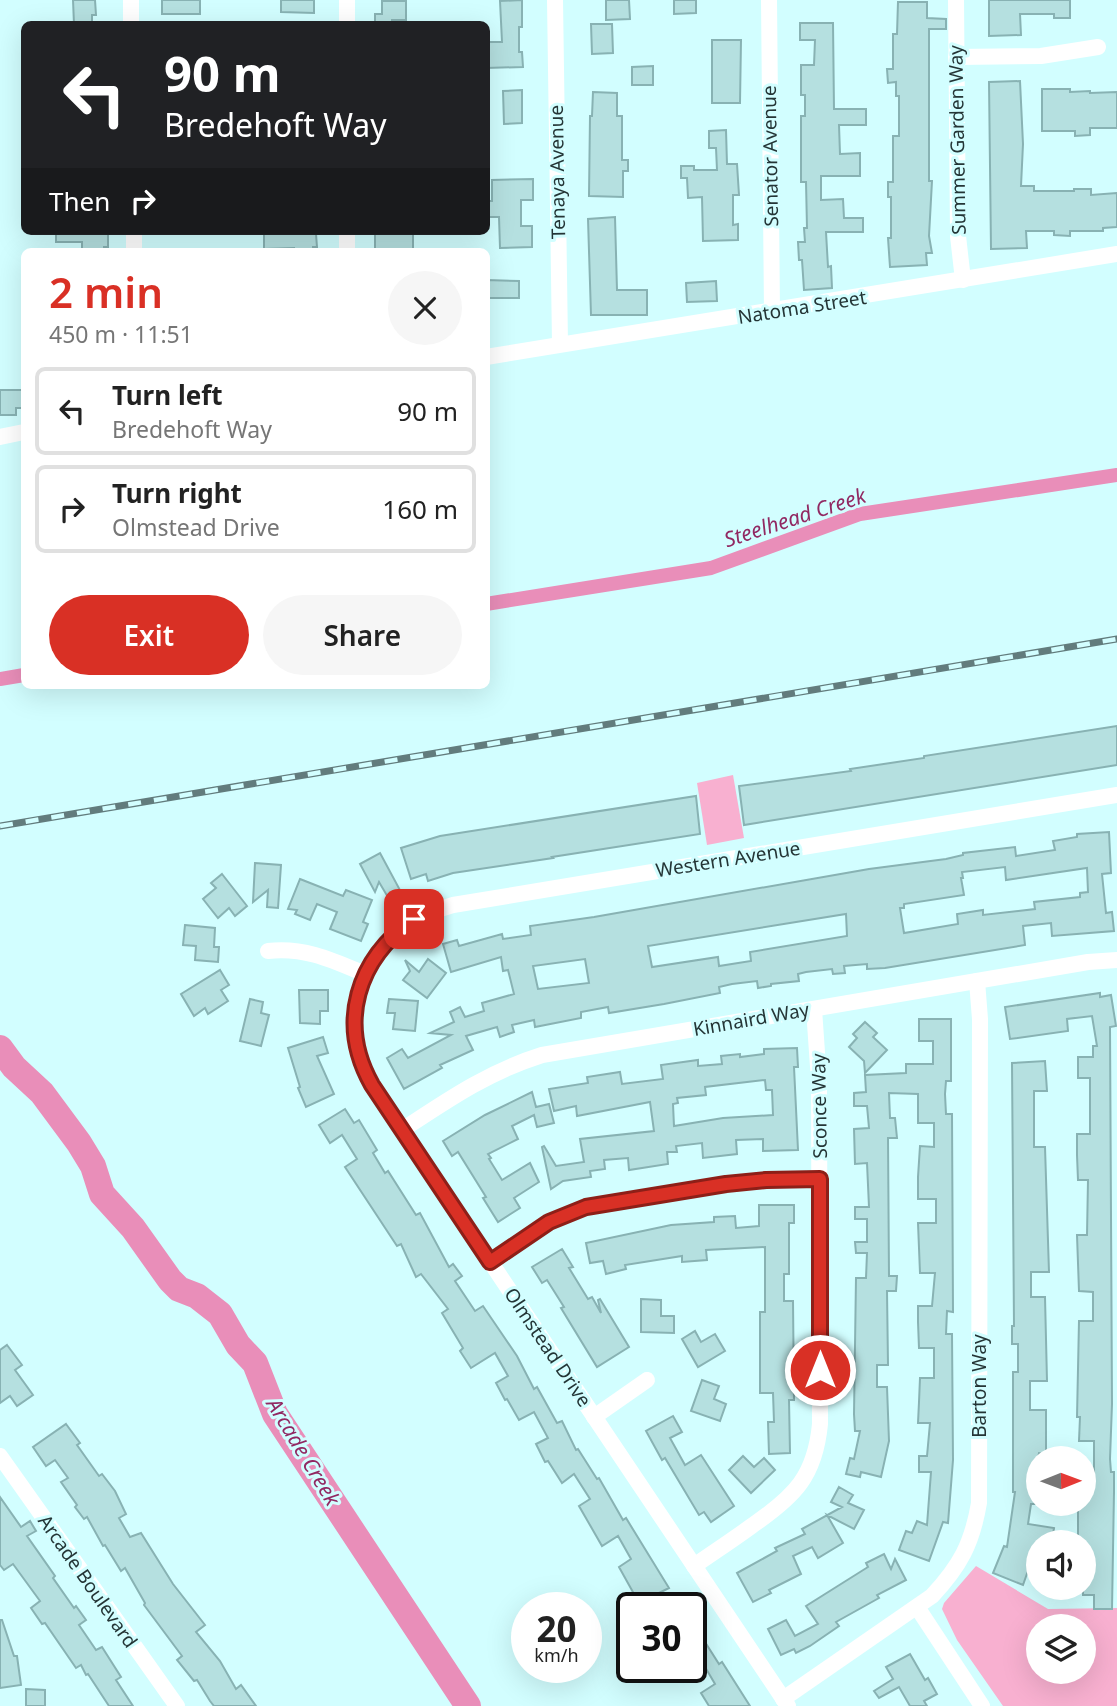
<!DOCTYPE html>
<meta charset="utf-8">
<style>
:root{--surface:#fff;--page:#f6f6f6;--text:#222;--muted:#767676;--line:#e0e0e0;--accent:#d93025}
body{margin:0;font-family:"Noto Sans",sans-serif;background:var(--page);color:var(--text);height:100vh;display:flex;flex-direction:column;font-size:26px;white-space:nowrap}
*{box-sizing:border-box;margin:0}
p{font-size:23px;color:var(--muted)}
.icon{flex:none;width:38px;height:38px;fill:none;stroke:currentColor;stroke-width:2;stroke-linecap:round;stroke-linejoin:round}
.map{position:relative;flex:1;overflow:hidden}
.side{position:absolute;left:21px;top:248px;width:469px;height:441px;display:flex;flex-direction:column;background:var(--surface);border-radius:10px;box-shadow:0 7px 28px #0002}
.side>*{flex:none}
.guide{position:absolute;left:21px;top:21px;width:469px;height:214px;border-radius:10px;box-shadow:0 7px 28px #0002;background:#202124;color:#fff;overflow:hidden}
.needle{width:46px;rotate:89deg}
.tools{position:absolute;left:1026px;top:1446px;display:grid;gap:14px}
.tools a{display:grid;place-items:center;width:70px;height:70px;border-radius:50%;background:var(--surface);box-shadow:0 7px 28px #0002;font-size:35px}
.speed{position:absolute;left:511px;top:1592px;display:flex;gap:14px;font-size:35px;font-weight:700;text-align:center}
.speed>*{display:grid;place-content:center;width:91px;height:91px;border-radius:50%;background:var(--surface);box-shadow:0 7px 28px #0002;line-height:1}
.speed small{font-size:18px;font-weight:400}
.speed .limit{border:4px solid #111;border-radius:10px;background:#fff;color:#111}
.pin{position:absolute;display:grid;place-items:center;width:60px;height:60px;color:#fff;margin:-30px;border-radius:14px;box-shadow:0 4px 10px #0006}
.me{position:absolute;width:77px;margin:-38px;rotate:0deg;stroke-linejoin:round;filter:drop-shadow(0 0 5px #0008)}
.turn{display:flex;align-items:center;gap:24px;height:147px;padding:0 28px;font-size:32px}
.turn .icon{width:91px;height:91px;stroke-width:2.5}
.turn b{display:block;font-size:49px;line-height:60px}
.then{display:flex;align-items:center;height:66px;padding:0 28px;background:#0003;gap:14px;font-size:26px}
.round{display:grid;place-items:center;flex:none;width:74px;height:74px;border-radius:37px;background:var(--page)}
.summary{display:flex;align-items:center;justify-content:space-between;height:119px;padding:0 28px}
h1{font-size:42px;font-weight:600;line-height:52px;color:var(--accent)}
.primary-button{display:flex;gap:14px;margin-top:auto;padding:14px 28px}
.primary-button a{flex:1;height:80px;border-radius:42px;background:var(--accent);color:#fff;font-size:28px;font-weight:600;line-height:80px;text-align:center}
.primary-button a+a{background:var(--page);color:var(--text)}
ul{padding:0;list-style:none}
li{display:flex;align-items:center;gap:21px;height:88px;margin:0 14px 10px;padding:0 14px;border:4px solid var(--line);border-radius:10px}
li div{flex:1}
li b{display:block;font-size:26px}
li em{font-style:normal}
.map>svg:first-child{display:block}
</style>
<div class="map">
<svg width="1117" height="1706" viewBox="0 0 1117 1706">
<rect width="100%" height="100%" fill="#d2feff"/>
<!-- green -->
<g fill="#f8b0d0" fill-rule="evenodd">
<path d="M733,775L744,838L707,845L697,783Z"/>
<path d="M976,1566L1048,1609L1117,1608V1706H1003L957,1640L942,1609L944,1603ZM1038,1626H1083V1671H1038Z"/>
</g>
<g fill="none" stroke-linecap="round" stroke-linejoin="round">
<!-- canal -->
<g stroke="#e98eb9" stroke-width="14">
<path d="M486,604L711,568L860,514L1117,475"/>
<path d="M0,679L24,675"/>
</g>
<!-- river -->
<path stroke="#e98eb9" stroke-width="26" d="M0,1048L14,1067L42,1093L79,1143L93,1166L102,1194L133,1228L170,1280L179,1289L197,1296L220,1314L238,1345L255,1363L275,1414L468,1706"/>
</g>
<!-- building -->
<g fill="#b5e0e0" stroke="#88b2b3" stroke-width="2" fill-rule="evenodd">
<path d="M73,0H95L96,15H92V24H74Z"/>
<rect x="162" y="0" width="38" height="14"/>
<path d="M281,0H314V13L281,12Z"/>
<path d="M522,0V27H519V52H522L523,67L486,68V42H502L500,1Z"/>
<path d="M606,0H629L630,19L606,20Z"/>
<path d="M674,0H696V13L674,14Z"/>
<path d="M989,0H1070V18H1054V14H1020L1021,35L989,36Z"/>
<path d="M382,1H406V20H392V24H375V14H382Z"/>
<path d="M898,2H927V18L946,19V29H929V181H932L929,236L932,253H926L927,265L890,267L888,238H891V197H888V182H893V136H899V96H896V82L888,83L887,69H893V34H897Z"/>
<path d="M800,23H833L834,109H866V125H839L840,154L860,153V176H821V200L843,199L844,218H863V232H826L828,267L831,266L832,288L804,290L802,260H799L798,242H805L804,228H807L806,182H801V116H805V95H801V65H814L815,40H800Z"/>
<path d="M591,24H612L613,53L592,54Z"/>
<path d="M712,40H741L740,103H712Z"/>
<path d="M653,66V85H632V67Z"/>
<path d="M1020,81L1023,144L1021,186H1034V191H1074V189H1091V195L1117,193V227L1103,228V231H1070V236L1054,235V231H1026L1027,248L991,249L989,82Z"/>
<path d="M1042,89H1070V92L1090,91V93L1117,92V128H1090V135L1075,136V131H1042Z"/>
<path d="M522,90V123L504,124L503,91Z"/>
<path d="M593,92L617,93V116H622V160H628V171H623V197L589,196L590,116H592Z"/>
<path d="M726,130L727,164H737L739,195H733V225L738,224V240L703,241L702,197L688,198L687,178H681V166H694V170H717L716,148H709V131Z"/>
<path d="M533,179V200H521V226H532V247L500,248L499,217H486V201H492V180Z"/>
<path d="M615,217L617,290H647V315H591L588,219Z"/>
<path d="M56,231H108V247H104V252H82V242H56Z"/>
<path d="M264,231H311V234H316L317,247H313V252H294V248L264,249Z"/>
<path d="M392,231H413V252H375V232Z"/>
<path d="M486,280L519,281V298H486Z"/>
<path d="M716,281L717,301L687,302L686,283Z"/>
<path d="M0,390H24V408H16V415H0Z"/>
<path d="M1117,726V765L744,825L739,786L851,771L850,769L924,758V756Z"/>
<path d="M696,796L700,834L552,857L553,858L453,873L428,881L426,874L411,879L401,848L440,836Z"/>
<path d="M1109,832L1111,873L1102,874L1106,913L1112,912L1114,931L1052,936L1051,923L1023,926L1025,945L885,968L867,969V964L844,966L845,973L833,974L832,969L806,972L798,974L799,981L771,984V986L758,988L757,981L732,984L719,987L720,993L664,1004L609,1013L608,1007L581,1012V1018L535,1027L534,1020L512,1025L514,1032L500,1037L497,1027L466,1036L473,1050L440,1065L442,1068L404,1089L387,1058L402,1049L408,1058L451,1035L430,1033L454,1022L450,1012L460,1007L465,1017L484,1011L482,1003L514,994L508,970L503,971L501,957L451,972L443,944L457,940L459,946L502,934L503,939L531,935L530,926L594,917L869,869L946,859L963,855V853L1015,847L1016,856L1055,850L1053,841L1077,837V834ZM1005,867L1006,880L1087,868L1088,892L1080,893V897L1034,902L1035,909L983,915V910L957,914L958,924L904,933L900,908H904V904L964,895L961,878H963L962,872ZM846,914L847,936L750,952L751,961L719,966L718,957L652,967L648,946ZM585,959L589,983L538,989L533,966Z"/>
<path d="M380,853L401,892L389,899L379,882L375,892L360,864Z"/>
<path d="M255,863L281,865L278,908L267,907L268,890L253,902Z"/>
<path d="M222,874L247,906L235,916L229,908L218,918L203,899L216,888L211,883Z"/>
<path d="M300,879L343,896L346,890L372,900L363,922L368,924L361,941L330,929L337,912L317,904L310,920L295,914L297,910L288,909Z"/>
<path d="M185,925L215,928L214,947H219L218,962L195,960L196,946L183,945Z"/>
<path d="M428,959L446,973L427,998L403,980L410,971L405,960L419,972Z"/>
<path d="M220,970L229,985L221,990L228,1001L208,1014L205,1008L194,1016L181,994Z"/>
<path d="M299,990H328V1011H320V1024L300,1023Z"/>
<path d="M1100,993V997L1111,995L1116,1026L1110,1027L1112,1404L1110,1459L1111,1472H1114V1492L1112,1609H1094V1595H1083V1542H1078V1503H1083V1472H1094V1441H1079L1080,1417H1077L1079,1321H1093V1292L1079,1291L1077,1235H1087L1088,1180H1078L1077,1155V1134H1090V1078H1078V1057H1093V1046H1097L1092,1016L1067,1019L1068,1031L1010,1039L1005,1007Z"/>
<path d="M250,999L263,1002L261,1013L269,1015L261,1046L240,1041Z"/>
<path d="M389,999L418,1001L415,1031L393,1029L395,1013H387Z"/>
<path d="M919,1019H951V1081H946L945,1094L946,1114H952L953,1312L947,1311L946,1334H952L953,1460L948,1523L943,1522L929,1561L899,1550L906,1531L912,1533L917,1521L927,1525L931,1472H919V1456H927L930,1423H918L919,1402L920,1378H934V1348H919L918,1322V1306H932L935,1273H920L918,1223H936V1199H918V1177L920,1146L934,1147V1123H918V1094L889,1093L890,1118H895L897,1138H888L889,1276H897L896,1291H887L888,1365H877V1387H887L889,1441L881,1477L861,1472L860,1477L846,1474L850,1458L854,1459L860,1431H855L854,1414L856,1278H866L867,1253H856L855,1242H867V1219H855V1207H869L867,1163L855,1164L854,1129L869,1128L867,1106H854V1093L866,1092L865,1075L906,1073V1064H933V1041H919Z"/>
<path d="M865,1022L877,1033L873,1037L887,1050L865,1073L864,1061L849,1047L857,1038L853,1034Z"/>
<path d="M323,1037L328,1053L317,1056L334,1094L306,1107L298,1088L300,1087L288,1048Z"/>
<path d="M797,1048L798,1067H794L798,1150L763,1151V1139L736,1140L737,1154L703,1158L702,1143L676,1146L677,1152H667L668,1164L629,1170L628,1158L604,1160L605,1169L590,1171L591,1177L563,1181L551,1189L542,1147L544,1146L556,1166L584,1162L580,1139L654,1131L650,1102L577,1116L576,1106L554,1111L549,1089L588,1083L587,1077L620,1072L622,1084L663,1079L661,1065L698,1060V1066L722,1064L721,1056L740,1054V1057L764,1054V1049ZM765,1080L766,1090H772L773,1115L723,1118L674,1126L673,1104L678,1103L677,1098L706,1095L705,1087Z"/>
<path d="M1045,1061L1047,1091H1034V1147H1045L1049,1272H1031V1297H1045L1047,1381H1030V1410H1046V1454L1039,1453L1038,1458V1504H1031L1028,1524L1054,1528L1052,1542H1038L1023,1585L993,1573L1004,1546L1007,1547L1015,1492H1013V1372H1018V1344H1012V1326H1014L1012,1063Z"/>
<path d="M532,1092L536,1107L549,1104L554,1123L537,1127L534,1115L512,1126L518,1139L488,1154L491,1158L489,1159L502,1180L530,1163L539,1182L514,1198L520,1208L498,1222L483,1198L486,1197L458,1152L452,1156L443,1141L485,1115Z"/>
<path d="M345,1109L354,1123L359,1120L377,1150L373,1153L385,1173L388,1171L416,1215L420,1213L449,1267L453,1264L462,1276L455,1281L475,1311L483,1306L517,1356L534,1389L537,1387L557,1423L562,1421L576,1450L578,1449L597,1479L599,1478L623,1520L626,1518L669,1588L639,1603L619,1567L631,1559L618,1536L602,1546L579,1506L590,1499L574,1474L562,1483L548,1461L545,1462L536,1444L548,1438L534,1412L519,1420L507,1399L505,1400L496,1383L508,1376L495,1353L471,1368L460,1351L463,1348L442,1313L448,1309L421,1274L416,1277L401,1244L397,1246L345,1167L357,1159L342,1135L330,1143L319,1125Z"/>
<path d="M759,1205H794V1223H789V1274H784V1301H793L794,1400H789L790,1453L769,1454L768,1422H774L773,1393H760V1312H765V1247L706,1250L707,1260L682,1262V1256L625,1265L626,1269L606,1274L603,1261L590,1263L586,1243L671,1225L714,1222V1217L735,1216L736,1228L759,1226Z"/>
<path d="M562,1249L573,1267L569,1268L588,1299L592,1297L601,1313L598,1300L600,1299L629,1347L597,1367L561,1308L564,1307L547,1280L542,1283L532,1267Z"/>
<path d="M641,1299L661,1300V1316H674V1333L641,1332Z"/>
<path d="M695,1331L701,1342L715,1334L725,1351L698,1367L682,1339Z"/>
<path d="M7,1345L22,1365L15,1370L33,1395L17,1406L10,1396L0,1403V1350Z"/>
<path d="M702,1380L719,1386L714,1399L726,1404L720,1421L691,1411Z"/>
<path d="M673,1416L682,1432L670,1438L685,1465L701,1455L734,1506L711,1522L704,1512L699,1515L665,1458L662,1460L646,1431Z"/>
<path d="M66,1424L80,1443L77,1445L99,1476L102,1474L115,1491L126,1514L119,1518L130,1537L141,1533L173,1584L205,1625L196,1632L220,1661L236,1689L241,1685L256,1706H214L210,1701L197,1680L194,1681L177,1660L182,1656L144,1605L145,1603L125,1568L121,1571L105,1545L103,1546L87,1517L84,1519L75,1507L77,1505L61,1482L68,1478L55,1460L46,1466L33,1447Z"/>
<path d="M743,1456L754,1467L764,1458L775,1470L751,1493L729,1470Z"/>
<path d="M839,1487L853,1495L848,1503L864,1510L854,1529L827,1515L843,1543L818,1558L812,1547L793,1556L801,1574L769,1590L771,1593L753,1602L737,1573L777,1551L775,1548L805,1534L802,1529L842,1507L831,1502Z"/>
<path d="M0,1497L21,1527L30,1521L36,1531L27,1536L55,1576L53,1578L74,1608L76,1606L86,1620L79,1625L96,1650L102,1647L121,1677L116,1680L133,1706H109L88,1674L86,1675L81,1665L76,1668L45,1623L42,1624L31,1608L40,1601L13,1564L4,1570L0,1565Z"/>
<path d="M884,1554L891,1569L895,1559L906,1580L877,1595L879,1598L836,1622L839,1626L810,1646L796,1653L794,1649L781,1655L768,1629L786,1620L795,1636L818,1624L806,1606L868,1567L866,1563Z"/>
<path d="M0,1620H2L14,1656H17L21,1685L0,1688Z"/>
<path d="M691,1620L719,1664L722,1662L750,1706H709L701,1693L715,1684L698,1655L691,1659Z"/>
<path d="M910,1654L925,1680L928,1678L937,1694L924,1701L927,1706H910L899,1687L879,1698L874,1691L893,1679L886,1667Z"/>
<path d="M26,1689L45,1690V1706H26Z"/>
</g>
<g fill="none" stroke-linecap="round" stroke-linejoin="round">
<!-- minor -->
<g stroke="#fff" stroke-width="16">
<path d="M131,0V24"/>
<path d="M347,0V24"/>
<path d="M555,0L560,344"/>
<path d="M769,0L772,312"/>
<path d="M956,0L958,236L963,280"/>
<path d="M956,57L1041,56L1098,47"/>
<path d="M134,231V252"/>
<path d="M347,252V231"/>
<path d="M486,357L1117,254"/>
<path d="M0,437L24,432"/>
<path d="M268,951C305,947 332,960 365,974"/>
<path d="M402,1130C449,1099 488,1072 542,1055L1088,962L1117,960"/>
<path d="M490,1262L549,1222L586,1207L726,1184L766,1180L819,1179"/>
<path d="M594,1417L647,1380"/>
<path d="M0,1456L177,1706"/>
<path d="M694,1566C714,1552 734,1539 753,1525C795,1496 815,1476 820,1424L819,1081L814,1009"/>
<path d="M917,1607L982,1706"/>
<path d="M783,1699L932,1596C960,1566 972,1544 979,1503L980,1019L977,981"/>
<path d="M788,1706L372,1085C328,1008 370,927 453,905L1117,795"/>
</g>
<!-- rail casing -->
<g stroke="#627c7d" stroke-width="7">
<path id="rail" d="M0,826L1117,639"/>
</g>
<!-- rail -->
<use href="#rail" stroke="#d2feff" stroke-width="4.5" stroke-dasharray="13" stroke-linecap="butt"/>
</g>
<g fill="none" stroke-linecap="round" stroke-linejoin="round">
<!-- route casing -->
<g stroke="#8d1f18" stroke-width="18">
<path id="route" d="M414,919C357,959 337,1023 372,1085L490,1262L549,1222L586,1207L726,1184L766,1180L820,1179V1370"/>
</g>
<!-- route -->
<use href="#route" stroke="#d93025" stroke-width="12"/>
</g>
<g text-anchor="middle" stroke-width="6" stroke-linejoin="round" paint-order="stroke">
<!-- street labels -->
<g font-size="19" fill="#243536" stroke="#d2feff">
<text transform="translate(957 140) rotate(-91)" y="7">Summer Garden Way</text>
<text transform="translate(770 156) rotate(-91)" y="7">Senator Avenue</text>
<text transform="translate(557 172) rotate(-91)" y="7">Tenaya Avenue</text>
<text transform="translate(802 307) rotate(-9)" y="7">Natoma Street</text>
<text transform="translate(728 859) rotate(-9)" y="7">Western Avenue</text>
<text transform="translate(751 1019) rotate(-10)" y="7">Kinnaird Way</text>
<text transform="translate(819 1106) rotate(-91)" y="7">Sconce Way</text>
<text transform="translate(548 1347) rotate(56)" y="7">Olmstead Drive</text>
<text transform="translate(979 1386) rotate(-90)" y="7">Barton Way</text>
<text transform="translate(88 1581) rotate(55)" y="7">Arcade Boulevard</text>
</g>
<!-- water labels -->
<g font-size="21" font-style="italic" fill="#912862" stroke="#d2feff">
<text transform="translate(795 518) rotate(-18)" y="7">Steelhead Creek</text>
<text transform="translate(303 1452) rotate(59)" y="7">Arcade Creek</text>
</g>
</g>
</svg>
<div class="tools">
<a><svg class="needle" viewBox="-14 -14 28 28"><path d="M0-13l5 13h-10z" fill="#e53935"/><path d="M0 13l5-13h-10z" fill="#767676"/></svg></a>
<a><svg class="icon" aria-label="sound" viewBox="0 0 24 24"><path d="M4 9h4l5-4v14l-5-4H4zM17 9q2 3 0 6"/></svg></a>
<a><svg class="icon" aria-label="layers" viewBox="0 0 24 24"><path d="M12 4l9 5-9 5-9-5zM3 14l9 5 9-5"/></svg></a>
</div>
<div class="speed"><div>20<small>km/h</small></div><div class="limit">30</div></div>
<div class="pin" style="left:414px;top:919px;background:#d93025"><svg class="icon" aria-label="arrive" viewBox="0 0 24 24"><path d="M6 21V4h12l-3 4 3 4H6"/></svg></div>
<svg class="me" style="left:820px;top:1370px" viewBox="-20 -20 40 40"><circle r="17" fill="#d93025" stroke="#fff" stroke-width="3"/><path d="M0-11L8 9 0 5-8 9z" fill="#fff"/></svg>
<div class="guide">
<div class="turn"><svg class="icon" aria-label="left" viewBox="0 0 24 24"><path d="M17 20v-9H6M10 6l-5 5 5 5"/></svg><div><b>90 m</b>Bredehoft Way</div></div>
<div class="then">Then<svg class="icon" aria-label="right" viewBox="0 0 24 24"><path d="M7 20v-9h11M14 6l5 5-5 5"/></svg></div>
</div>
<section class="side">
<div class="summary"><div><h1>2 min</h1><p>450 m · 11:51</p></div><a class="round"><svg class="icon" aria-label="close" viewBox="0 0 24 24"><path d="M6 6l12 12M18 6L6 18"/></svg></a></div>
<ul>
<li><svg class="icon" aria-label="left" viewBox="0 0 24 24"><path d="M17 20v-9H6M10 6l-5 5 5 5"/></svg><div><b>Turn left</b><p>Bredehoft Way</p></div><em>90 m</em></li>
<li><svg class="icon" aria-label="right" viewBox="0 0 24 24"><path d="M7 20v-9h11M14 6l5 5-5 5"/></svg><div><b>Turn right</b><p>Olmstead Drive</p></div><em>160 m</em></li>
</ul>
<div class="primary-button"><a>Exit</a><a>Share</a></div>
</section>
</div>
